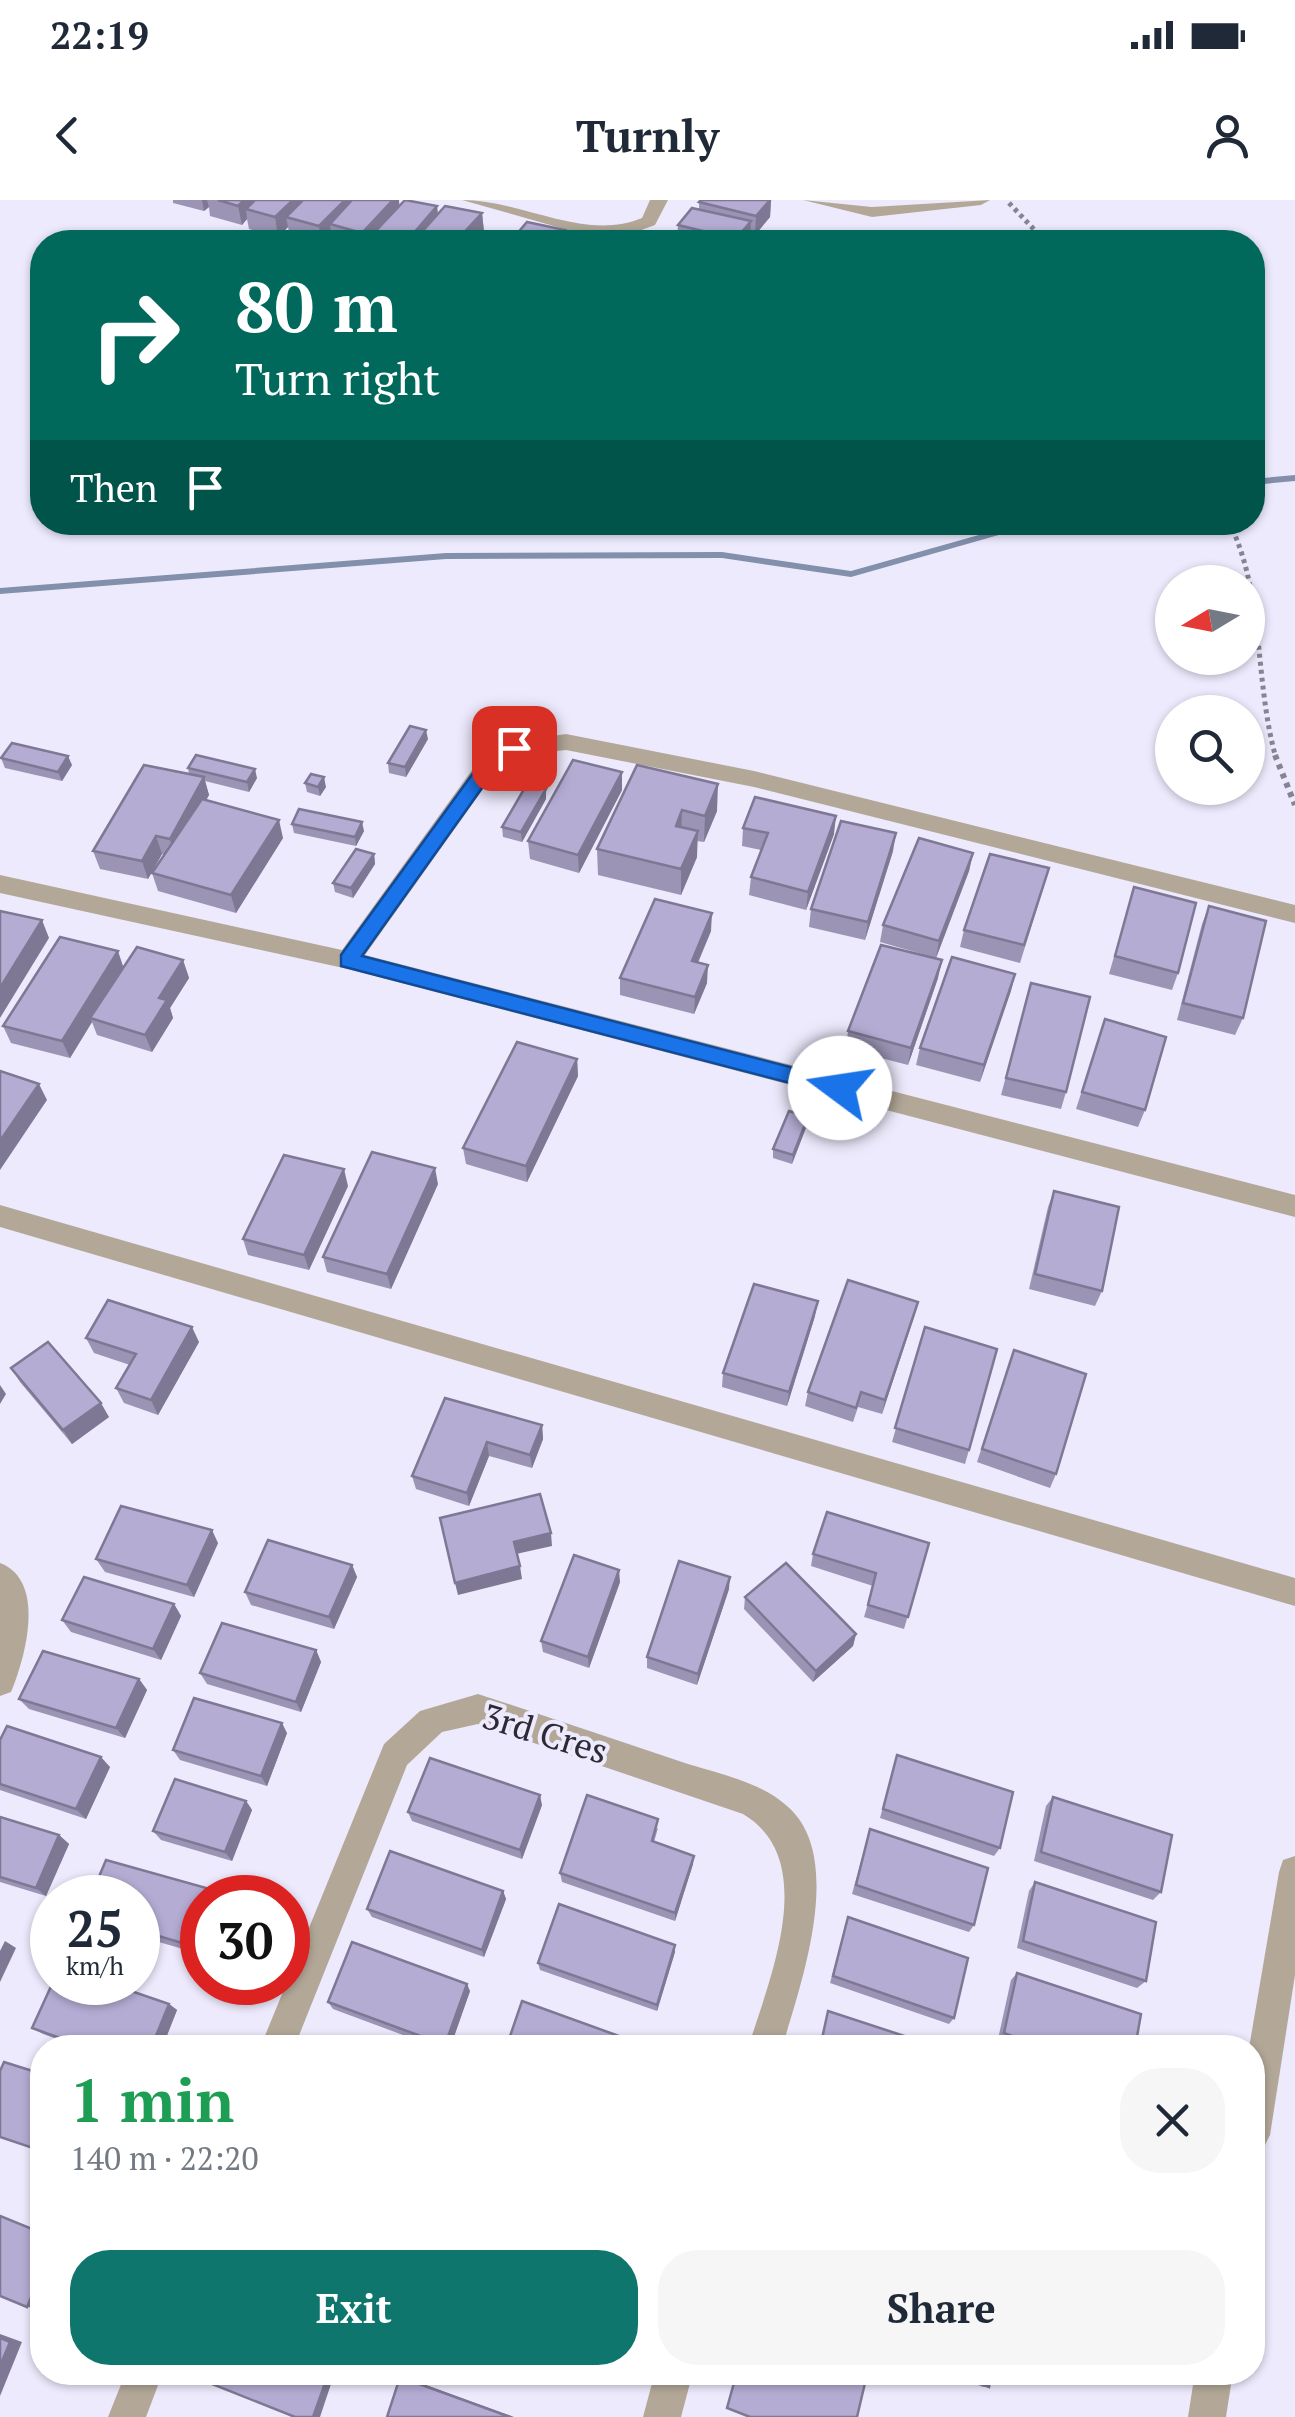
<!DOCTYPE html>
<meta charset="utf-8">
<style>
:root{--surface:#fff;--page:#f6f6f7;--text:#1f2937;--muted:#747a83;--accent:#0f766e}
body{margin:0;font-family:"PT Serif",serif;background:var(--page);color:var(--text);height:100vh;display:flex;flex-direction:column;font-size:38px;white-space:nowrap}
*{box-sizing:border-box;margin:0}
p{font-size:32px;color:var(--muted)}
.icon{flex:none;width:55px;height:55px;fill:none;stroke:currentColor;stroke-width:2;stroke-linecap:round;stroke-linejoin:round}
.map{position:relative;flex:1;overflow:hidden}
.panel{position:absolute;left:30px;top:1835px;width:1235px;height:350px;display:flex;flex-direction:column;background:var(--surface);border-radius:40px;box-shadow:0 2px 8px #0004}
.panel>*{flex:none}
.hud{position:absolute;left:30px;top:30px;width:1235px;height:305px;border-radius:40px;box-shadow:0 2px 8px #0004;background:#00695c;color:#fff;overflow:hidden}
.needle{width:65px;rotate:260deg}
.controls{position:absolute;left:1155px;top:365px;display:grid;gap:20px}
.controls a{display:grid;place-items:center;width:110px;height:110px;border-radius:50%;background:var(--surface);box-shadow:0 2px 8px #0004;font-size:50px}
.speed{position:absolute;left:30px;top:1675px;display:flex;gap:20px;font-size:50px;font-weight:700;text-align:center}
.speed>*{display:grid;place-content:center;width:130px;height:130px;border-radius:50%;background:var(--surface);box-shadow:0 2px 8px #0004;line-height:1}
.speed small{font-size:25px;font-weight:400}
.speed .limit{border:15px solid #d22;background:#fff;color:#111}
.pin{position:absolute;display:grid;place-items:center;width:85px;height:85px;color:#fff;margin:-42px;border-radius:20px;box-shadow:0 5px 15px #0006}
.me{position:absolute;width:110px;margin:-55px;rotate:284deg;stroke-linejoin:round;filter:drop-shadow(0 0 8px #0008)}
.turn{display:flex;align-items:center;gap:35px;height:210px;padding:0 40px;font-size:45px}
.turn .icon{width:130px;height:130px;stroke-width:2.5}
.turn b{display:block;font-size:70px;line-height:85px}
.then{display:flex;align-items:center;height:95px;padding:0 40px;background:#0003;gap:20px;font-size:38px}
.round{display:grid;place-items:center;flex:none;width:105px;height:105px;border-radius:40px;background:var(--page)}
.head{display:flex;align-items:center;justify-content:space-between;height:170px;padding:0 40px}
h1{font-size:60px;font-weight:700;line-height:75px;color:#1e9e55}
.cta{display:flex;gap:20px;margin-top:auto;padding:20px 40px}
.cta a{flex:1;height:115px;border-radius:40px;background:var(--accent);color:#fff;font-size:40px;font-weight:700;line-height:115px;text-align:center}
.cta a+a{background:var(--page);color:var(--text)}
.status{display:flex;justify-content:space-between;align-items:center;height:70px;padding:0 50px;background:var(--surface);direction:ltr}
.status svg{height:28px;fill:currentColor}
header{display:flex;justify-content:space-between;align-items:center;height:130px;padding:0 40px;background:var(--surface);font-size:45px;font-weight:700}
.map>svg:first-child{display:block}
</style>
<div class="status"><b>22:19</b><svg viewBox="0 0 49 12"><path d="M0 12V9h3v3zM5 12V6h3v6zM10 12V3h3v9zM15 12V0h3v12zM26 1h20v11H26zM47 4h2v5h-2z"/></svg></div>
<header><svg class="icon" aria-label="back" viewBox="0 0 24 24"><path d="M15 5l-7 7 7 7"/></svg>Turnly<svg class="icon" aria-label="person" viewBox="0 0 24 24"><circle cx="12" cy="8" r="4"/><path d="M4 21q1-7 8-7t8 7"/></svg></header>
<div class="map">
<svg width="1295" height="2217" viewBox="0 0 1295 2217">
<rect width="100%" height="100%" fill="#edeafd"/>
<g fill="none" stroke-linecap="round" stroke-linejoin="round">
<!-- stream -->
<g fill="#8290ac" fill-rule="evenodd">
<path d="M1295,275V281L1252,285V279Z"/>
<path d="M1025,322H1044L851,377L722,358L446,359L0,394V388L446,353L722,352L851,371Z"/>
</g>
<!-- path-far1 -->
<g stroke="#868392" stroke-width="5" stroke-dasharray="4 4" stroke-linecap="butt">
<path d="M1009,3L1046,42"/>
<path d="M1229,322C1265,394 1254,481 1276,558"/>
</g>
<!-- path -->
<path stroke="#868392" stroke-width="6" stroke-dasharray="5 5" stroke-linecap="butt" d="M1275,555L1295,605"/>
<!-- minor -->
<g fill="#b3a898" fill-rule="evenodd">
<path d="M462,0C523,0 584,42 642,18L650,0H668L655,25L628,35L596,38Z"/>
<path d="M803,0L872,7L990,0L981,5L872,17Z"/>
<path d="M566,534L754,571L1295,705V723L754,587L566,550L520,555L493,575L365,755L1295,995V1017L348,769L0,693V675L342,750L477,563L506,543Z"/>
<path d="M0,1005L1295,1378V1406L0,1027Z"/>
<path d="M0,1363C47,1381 25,1458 11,1492L0,1496Z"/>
<path d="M478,1494C546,1516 614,1539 682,1562C716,1573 759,1581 787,1606C847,1657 800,1786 782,1848H748C769,1780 821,1660 743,1614L478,1524L442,1532L407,1565L294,1848H260L384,1544L420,1511Z"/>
<path d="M1295,1656V1775L1270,1935L1264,1947L1252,1952L1249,1848L1279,1672L1283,1660Z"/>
<path d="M126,2172H163L146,2217H108Z"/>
<path d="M655,2172H693L681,2217H643Z"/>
<path d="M1195,2172H1233L1226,2217H1188Z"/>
</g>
</g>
<!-- wall -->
<g fill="#9b94b5">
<path d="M173,0H399V6H437L438,15L482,13L484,32L475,42H332L331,35L324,42H312L290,36L288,27L278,37L249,29L247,19L242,25L210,16L209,7L204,11L173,3Z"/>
<path d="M771,0L770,17L755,35L750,34L748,42H677L678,25L699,10V2Z"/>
<path d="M428,539L406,577L389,573L388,563Z"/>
<path d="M1,558L72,565L62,581L5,568Z"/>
<path d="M637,565L717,611L704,642L697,641V657L681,695L598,675L597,649Z"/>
<path d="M188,568L257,578L249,592L205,581L209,595L206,600L283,638L236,713L158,691L152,673L164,655L162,654L148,679L100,669L93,651L189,574Z"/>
<path d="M622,572V590L579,673L530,659L528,641Z"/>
<path d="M305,583L326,587L320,596L307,592Z"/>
<path d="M546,599L522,642L503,637L502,627Z"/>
<path d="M292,624L364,631L356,646L294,633Z"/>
<path d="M743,628L834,634L806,710L749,695L751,677L761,650L742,646Z"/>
<path d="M893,651L865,740L809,727L811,709Z"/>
<path d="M973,653L969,671L936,758L880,742L883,725Z"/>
<path d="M374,654L375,664L353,698L335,692L333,683Z"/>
<path d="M1044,686L1020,763L960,747L964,730Z"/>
<path d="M1134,687L1178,773L1172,790L1109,774Z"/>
<path d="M1209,706L1243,818L1235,835L1177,820L1202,724Z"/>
<path d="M711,731L698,763L707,783L694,814L620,795V778Z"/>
<path d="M183,760L189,778L170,808L173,818L152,852L97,835L92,822L70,858L11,843L3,826L124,767Z"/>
<path d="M1015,774L980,882L916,865L920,848Z"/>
<path d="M938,778L908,865L846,849L848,831Z"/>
<path d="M1031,783L1066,892L1061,909L1001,895Z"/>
<path d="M1105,819L1145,910L1138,927L1076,909Z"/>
<path d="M577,859L578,876L527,982L466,964L463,948Z"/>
<path d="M807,925L792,964L773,958V949Z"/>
<path d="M438,984L391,1089L327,1072L323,1057Z"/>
<path d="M348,986L309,1070L248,1055L243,1039Z"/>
<path d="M1054,991L1102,1091L1095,1106L1029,1089L1048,1007Z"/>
<path d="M918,1102L882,1214L858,1207L853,1222L805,1206L808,1192Z"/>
<path d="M815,1116L787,1206L722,1187L723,1173Z"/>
<path d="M925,1127L969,1250L965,1264L892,1242Z"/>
<path d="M86,1138L199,1142L158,1215L124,1203L116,1188L130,1165L94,1153Z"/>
<path d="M1014,1150L1056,1274L1050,1288L977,1262Z"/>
<path d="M11,1168L109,1217L72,1244L20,1182Z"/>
<path d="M445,1198L542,1225L543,1239L532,1268L489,1256L469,1306L416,1289L412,1276Z"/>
<path d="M218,1343L194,1397L105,1372L96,1359Z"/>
<path d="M929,1343L904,1429L864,1417L873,1386L811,1366L813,1354Z"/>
<path d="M352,1365L357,1377L334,1429L251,1405L245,1392Z"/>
<path d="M620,1382L589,1468L543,1452L541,1441Z"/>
<path d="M729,1389L697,1485L647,1468V1457Z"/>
<path d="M745,1397L856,1434L853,1446L813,1482L744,1409Z"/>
<path d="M174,1404L181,1416L161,1460L71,1432L62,1420Z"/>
<path d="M316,1450L321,1462L301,1512L207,1484L200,1473Z"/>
<path d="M139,1479L147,1490L125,1538L29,1509L19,1499Z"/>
<path d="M287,1533L267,1586L180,1560L173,1550Z"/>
<path d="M0,1540L110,1567L86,1619L0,1590Z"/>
<path d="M897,1555L1000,1648L994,1656L880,1618Z"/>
<path d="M1053,1597L1161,1692L1153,1700L1034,1661L1046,1606Z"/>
<path d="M246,1601L252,1610L232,1661L161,1640L153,1631Z"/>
<path d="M542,1605L522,1659L412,1621L408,1612Z"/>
<path d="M0,1617L59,1635L69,1644L46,1696L0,1682Z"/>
<path d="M658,1628L654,1642L693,1664L675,1721L562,1682L560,1673Z"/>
<path d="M870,1629L974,1725L969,1732L852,1694Z"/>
<path d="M1035,1682L1146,1781L1137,1788L1017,1748L1029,1691Z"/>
<path d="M210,1689L217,1697L197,1753L138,1736V1698Z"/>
<path d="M503,1691L506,1699L484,1757L372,1717L367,1709Z"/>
<path d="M848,1717L954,1818L949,1824L830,1783Z"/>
<path d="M675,1752L657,1811L540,1770L538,1763Z"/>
<path d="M1017,1773L1135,1848H1021L998,1839L1011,1780Z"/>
<path d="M470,1791L450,1848H438L333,1809L328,1802Z"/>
<path d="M169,1804L177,1810L162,1848H81L43,1834L32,1828Z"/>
<path d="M945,2172H992L989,2187H983Z"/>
</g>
<!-- shaded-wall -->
<g fill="#7e7894">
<path d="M202,0H207L209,7L204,11Z"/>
<path d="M244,0H267L246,9L247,19L242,25L238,6Z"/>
<path d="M293,0H315L286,17L288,27L278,37L275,17Z"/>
<path d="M345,0H366L330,24L331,35L324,42H321L319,26Z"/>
<path d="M393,0H399L400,14L370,37V42H363L362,33Z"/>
<path d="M770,0H771L770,17L755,35L756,16Z"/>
<path d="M437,6L439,25L424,42H406Z"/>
<path d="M482,13L484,32L475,42H455Z"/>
<path d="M751,21L750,40L748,42H735L736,39Z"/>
<path d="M565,30V42H553Z"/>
<path d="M426,530L428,539L406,577L405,567Z"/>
<path d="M68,556L72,565L62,581L58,572Z"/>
<path d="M255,569L257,578L249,592L247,582Z"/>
<path d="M622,572V590L579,673L578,655Z"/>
<path d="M204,577L209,595L175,657L170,639Z"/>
<path d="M324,577L326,587L320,596L318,587Z"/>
<path d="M718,584L717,611L704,642L705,616Z"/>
<path d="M546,589V599L522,642L521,632Z"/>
<path d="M682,610L681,637L676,626Z"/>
<path d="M836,616L834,634L806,710L808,692Z"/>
<path d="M279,620L283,638L236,713L231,695Z"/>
<path d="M362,622L364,631L356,646L355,637Z"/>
<path d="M698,631L697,657L681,695V669Z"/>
<path d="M896,633L893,651L865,740L868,722Z"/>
<path d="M156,636L162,654L148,679L142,661Z"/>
<path d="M973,653L969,671L936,758L939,741Z"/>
<path d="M374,654L375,664L353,698L351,688Z"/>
<path d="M712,713L711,731L691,778L692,761Z"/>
<path d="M42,720L49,738L0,818V788Z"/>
<path d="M118,751L124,769L90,818L92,822L70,858L62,841Z"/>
<path d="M183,760L189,778L170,808L173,818L152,852L145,835L159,798Z"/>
<path d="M942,760L938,778L908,865L911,848Z"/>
<path d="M708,765L707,783L694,814L695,797Z"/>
<path d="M1015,774L1011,791L980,882L984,865Z"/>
<path d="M577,859L578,876L527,982L526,966Z"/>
<path d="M39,884L47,900L0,970V941Z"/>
<path d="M808,917L807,925L792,964L793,955Z"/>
<path d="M435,968L438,984L391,1089L387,1074Z"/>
<path d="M344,969L348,986L309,1070L304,1055Z"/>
<path d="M818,1101L815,1116L787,1206L789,1192Z"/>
<path d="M918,1102L914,1117L882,1214L885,1200Z"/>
<path d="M192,1127L199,1142L158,1215L151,1200Z"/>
<path d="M0,1185L6,1194L0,1204Z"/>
<path d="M101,1203L109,1217L72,1244L63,1230Z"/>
<path d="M542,1225L543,1239L532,1268L530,1255Z"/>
<path d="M487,1242L489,1256L469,1306L467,1293Z"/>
<path d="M212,1330L218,1343L194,1397L187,1385Z"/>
<path d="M551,1333L552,1346L516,1354L514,1342Z"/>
<path d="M352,1365L357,1377L334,1429L329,1417Z"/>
<path d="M520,1366L522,1379L458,1395L455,1383Z"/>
<path d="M619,1370L620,1382L589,1468L588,1457Z"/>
<path d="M730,1377L729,1389L697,1485L698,1474Z"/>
<path d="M174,1404L181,1416L161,1460L153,1449Z"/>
<path d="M856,1434L853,1446L813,1482L816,1471Z"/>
<path d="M316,1450L321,1462L301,1512L296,1502Z"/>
<path d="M139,1479L147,1490L125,1538L116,1528Z"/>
<path d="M282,1523L287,1533L267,1586L261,1576Z"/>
<path d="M101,1557L110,1567L86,1619L76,1609Z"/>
<path d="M540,1595L542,1605L522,1659L520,1650Z"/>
<path d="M246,1601L252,1610L232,1661L225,1652Z"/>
<path d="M59,1635L69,1644L46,1696L36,1688Z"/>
<path d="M694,1656L693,1664L675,1721V1713Z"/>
<path d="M210,1689L217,1697V1698H207Z"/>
<path d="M503,1691L506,1699L484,1757L482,1750Z"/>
<path d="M202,1709V1738L197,1753L189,1745Z"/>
<path d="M5,1741L16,1748L0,1782V1751Z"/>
<path d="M675,1745V1752L657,1811V1805Z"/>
<path d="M467,1784L470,1791L450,1848H446L445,1845Z"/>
<path d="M169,1804L177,1810L162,1848H151Z"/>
<path d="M0,2015L42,2032V2033L0,2016Z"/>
<path d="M42,2071V2099L38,2108L27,2107Z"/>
<path d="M0,2134L22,2142L0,2196Z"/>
<path d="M329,2172H335L320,2217H313Z"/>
<path d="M400,2177H404L514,2217H510Z"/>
</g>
<!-- building -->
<g fill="#b4acd3" stroke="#7e7894" stroke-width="2.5">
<path d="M218,0H244L238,6Z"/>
<path d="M255,0H293L275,17L246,9Z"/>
<path d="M303,0H345L319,26L286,17Z"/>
<path d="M352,0H393L362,33L330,24Z"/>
<path d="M405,0L437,6L406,42H389L370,37Z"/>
<path d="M701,0H770L756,16L699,2Z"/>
<path d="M445,6L482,13L455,42H413Z"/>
<path d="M692,8L751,21L736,39L678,25Z"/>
<path d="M527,22L565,30L553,42H510Z"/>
<path d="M410,526L426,530L405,567L388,563Z"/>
<path d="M12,543L68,556L58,572L1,558Z"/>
<path d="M196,555L255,569L247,582L188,568Z"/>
<path d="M573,560L622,572L578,655L528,641Z"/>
<path d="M144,565L204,577L170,639L156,636L142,661L93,651Z"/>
<path d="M637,565L718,584L705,616L682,610L676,626L698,631L681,669L597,649Z"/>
<path d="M311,574L324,577L318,587L305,583Z"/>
<path d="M527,584L546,589L521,632L502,627Z"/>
<path d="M755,597L836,616L808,692L751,677L768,633L743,628Z"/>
<path d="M202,599L279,620L231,695L152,673Z"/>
<path d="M299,609L362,622L355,637L292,624Z"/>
<path d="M841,621L896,633L868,722L811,709Z"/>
<path d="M919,638L973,653L939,741L883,725Z"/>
<path d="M356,649L374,654L351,688L333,683Z"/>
<path d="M990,654L1049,668L1024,745L964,730Z"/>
<path d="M1134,687L1196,703L1178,773L1115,756Z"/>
<path d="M655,699L712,713L692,761L708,765L695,797L620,778Z"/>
<path d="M1209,706L1266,721L1243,818L1183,803Z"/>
<path d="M0,711L42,720L0,788Z"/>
<path d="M60,737L118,751L62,841L3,826Z"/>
<path d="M881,745L942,760L911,848L848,831Z"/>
<path d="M137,747L183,760L159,798L167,800L145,835L90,818Z"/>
<path d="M952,757L1015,774L984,865L920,848Z"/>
<path d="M1031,783L1090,797L1066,892L1006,878Z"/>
<path d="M1105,819L1166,837L1145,910L1082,892Z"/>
<path d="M517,842L577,859L526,966L463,948Z"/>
<path d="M0,871L39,884L0,941Z"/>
<path d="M789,911L808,917L793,955L773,949Z"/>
<path d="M372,952L435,968L387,1074L323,1057Z"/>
<path d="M284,955L344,969L304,1055L243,1039Z"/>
<path d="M1054,991L1119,1007L1102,1091L1035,1074Z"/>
<path d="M848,1080L918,1102L885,1200L861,1192L856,1208L808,1192Z"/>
<path d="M754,1084L818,1101L789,1192L723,1173Z"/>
<path d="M108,1100L192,1127L151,1200L116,1188L136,1154L86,1138Z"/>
<path d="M925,1127L997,1149L969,1250L895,1228Z"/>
<path d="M48,1142L101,1203L63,1230L11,1168Z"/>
<path d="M1014,1150L1086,1174L1056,1274L982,1249Z"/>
<path d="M445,1198L542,1225L530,1255L487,1242L467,1293L412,1276Z"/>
<path d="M540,1294L551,1333L514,1342L520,1366L455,1383L440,1318Z"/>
<path d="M121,1306L212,1330L187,1385L96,1359Z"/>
<path d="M827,1312L929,1343L908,1417L868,1405L876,1373L813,1354Z"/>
<path d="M268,1340L352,1365L329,1417L245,1392Z"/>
<path d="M574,1355L619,1370L588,1457L541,1441Z"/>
<path d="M679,1361L730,1377L698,1474L647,1457Z"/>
<path d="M786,1363L856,1434L816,1471L745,1397Z"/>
<path d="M84,1377L174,1404L153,1449L62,1420Z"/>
<path d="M222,1423L316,1450L296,1502L200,1473Z"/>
<path d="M43,1451L139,1479L116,1528L19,1499Z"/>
<path d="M194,1498L282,1523L261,1576L173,1550Z"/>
<path d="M7,1526L101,1557L76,1609L0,1584V1540Z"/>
<path d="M897,1555L1013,1592L1000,1648L883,1609Z"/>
<path d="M430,1558L540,1595L520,1650L408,1612Z"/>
<path d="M175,1579L246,1601L225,1652L153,1631Z"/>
<path d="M587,1595L658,1619L652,1641L694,1656L675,1713L560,1673Z"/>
<path d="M1053,1597L1172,1635L1161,1692L1041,1652Z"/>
<path d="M0,1617L59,1635L36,1688L0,1677Z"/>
<path d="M870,1629L988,1668L974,1725L856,1685Z"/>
<path d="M390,1651L503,1691L482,1750L367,1709Z"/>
<path d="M106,1660L210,1689L207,1698H202V1709L189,1745L138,1730V1698H90Z"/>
<path d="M1035,1682L1156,1722L1146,1781L1023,1741Z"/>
<path d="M559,1704L675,1745L657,1805L538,1763Z"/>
<path d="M848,1717L968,1758L954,1818L833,1776Z"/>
<path d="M352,1742L467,1784L445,1845L328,1802Z"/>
<path d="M1017,1773L1141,1814L1135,1848H1045L1004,1833Z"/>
<path d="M53,1782H105L169,1804L151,1848H88L32,1828Z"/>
<path d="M522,1801L641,1844L640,1848H506Z"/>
<path d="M828,1811L941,1848H820Z"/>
<path d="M4,1862L42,1874V1951L0,1937V1871Z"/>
<path d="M0,2016L42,2033V2071L27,2107L0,2096Z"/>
<path d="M0,2138L10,2142L0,2166Z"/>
<path d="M199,2172H329L313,2217H295L197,2178Z"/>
<path d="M737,2172H841L865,2183L857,2217H750L727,2208Z"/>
<path d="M951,2172H992L989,2187Z"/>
<path d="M400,2177L510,2217H387Z"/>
</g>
<!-- route -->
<path fill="#1a73e8" stroke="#114b97" stroke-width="2.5" d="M514,542L521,543V553L492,574L362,756L840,880L851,888L848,894L840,896L341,766V755L479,565Z"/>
<g text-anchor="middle" stroke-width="8" stroke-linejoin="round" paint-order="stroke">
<!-- street labels -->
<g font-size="35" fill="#2c2a35" stroke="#edeafd">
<text transform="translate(545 1534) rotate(17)" y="12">3rd Cres</text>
</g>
</g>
</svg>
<div class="controls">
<a><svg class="needle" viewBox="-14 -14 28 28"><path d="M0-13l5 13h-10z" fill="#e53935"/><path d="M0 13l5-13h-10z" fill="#747a83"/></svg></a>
<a><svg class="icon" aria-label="search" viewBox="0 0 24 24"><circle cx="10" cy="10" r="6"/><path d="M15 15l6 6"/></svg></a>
</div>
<div class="speed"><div>25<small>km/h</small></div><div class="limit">30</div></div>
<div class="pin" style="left:514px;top:548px;background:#d93025"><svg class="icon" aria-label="arrive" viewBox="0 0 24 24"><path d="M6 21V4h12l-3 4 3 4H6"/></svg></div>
<svg class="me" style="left:840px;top:888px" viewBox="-20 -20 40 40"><circle r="19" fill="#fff"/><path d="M0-13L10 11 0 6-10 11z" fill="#1a73e8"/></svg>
<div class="hud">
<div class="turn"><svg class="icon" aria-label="right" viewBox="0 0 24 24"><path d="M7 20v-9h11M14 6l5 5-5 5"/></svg><div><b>80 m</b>Turn right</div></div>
<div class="then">Then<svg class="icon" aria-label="arrive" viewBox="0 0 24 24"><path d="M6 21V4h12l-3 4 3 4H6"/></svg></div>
</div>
<section class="panel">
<div class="head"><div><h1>1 min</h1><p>140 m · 22:20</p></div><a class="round"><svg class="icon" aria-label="close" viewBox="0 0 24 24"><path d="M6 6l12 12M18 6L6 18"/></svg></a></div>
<div class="cta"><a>Exit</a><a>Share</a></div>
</section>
</div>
